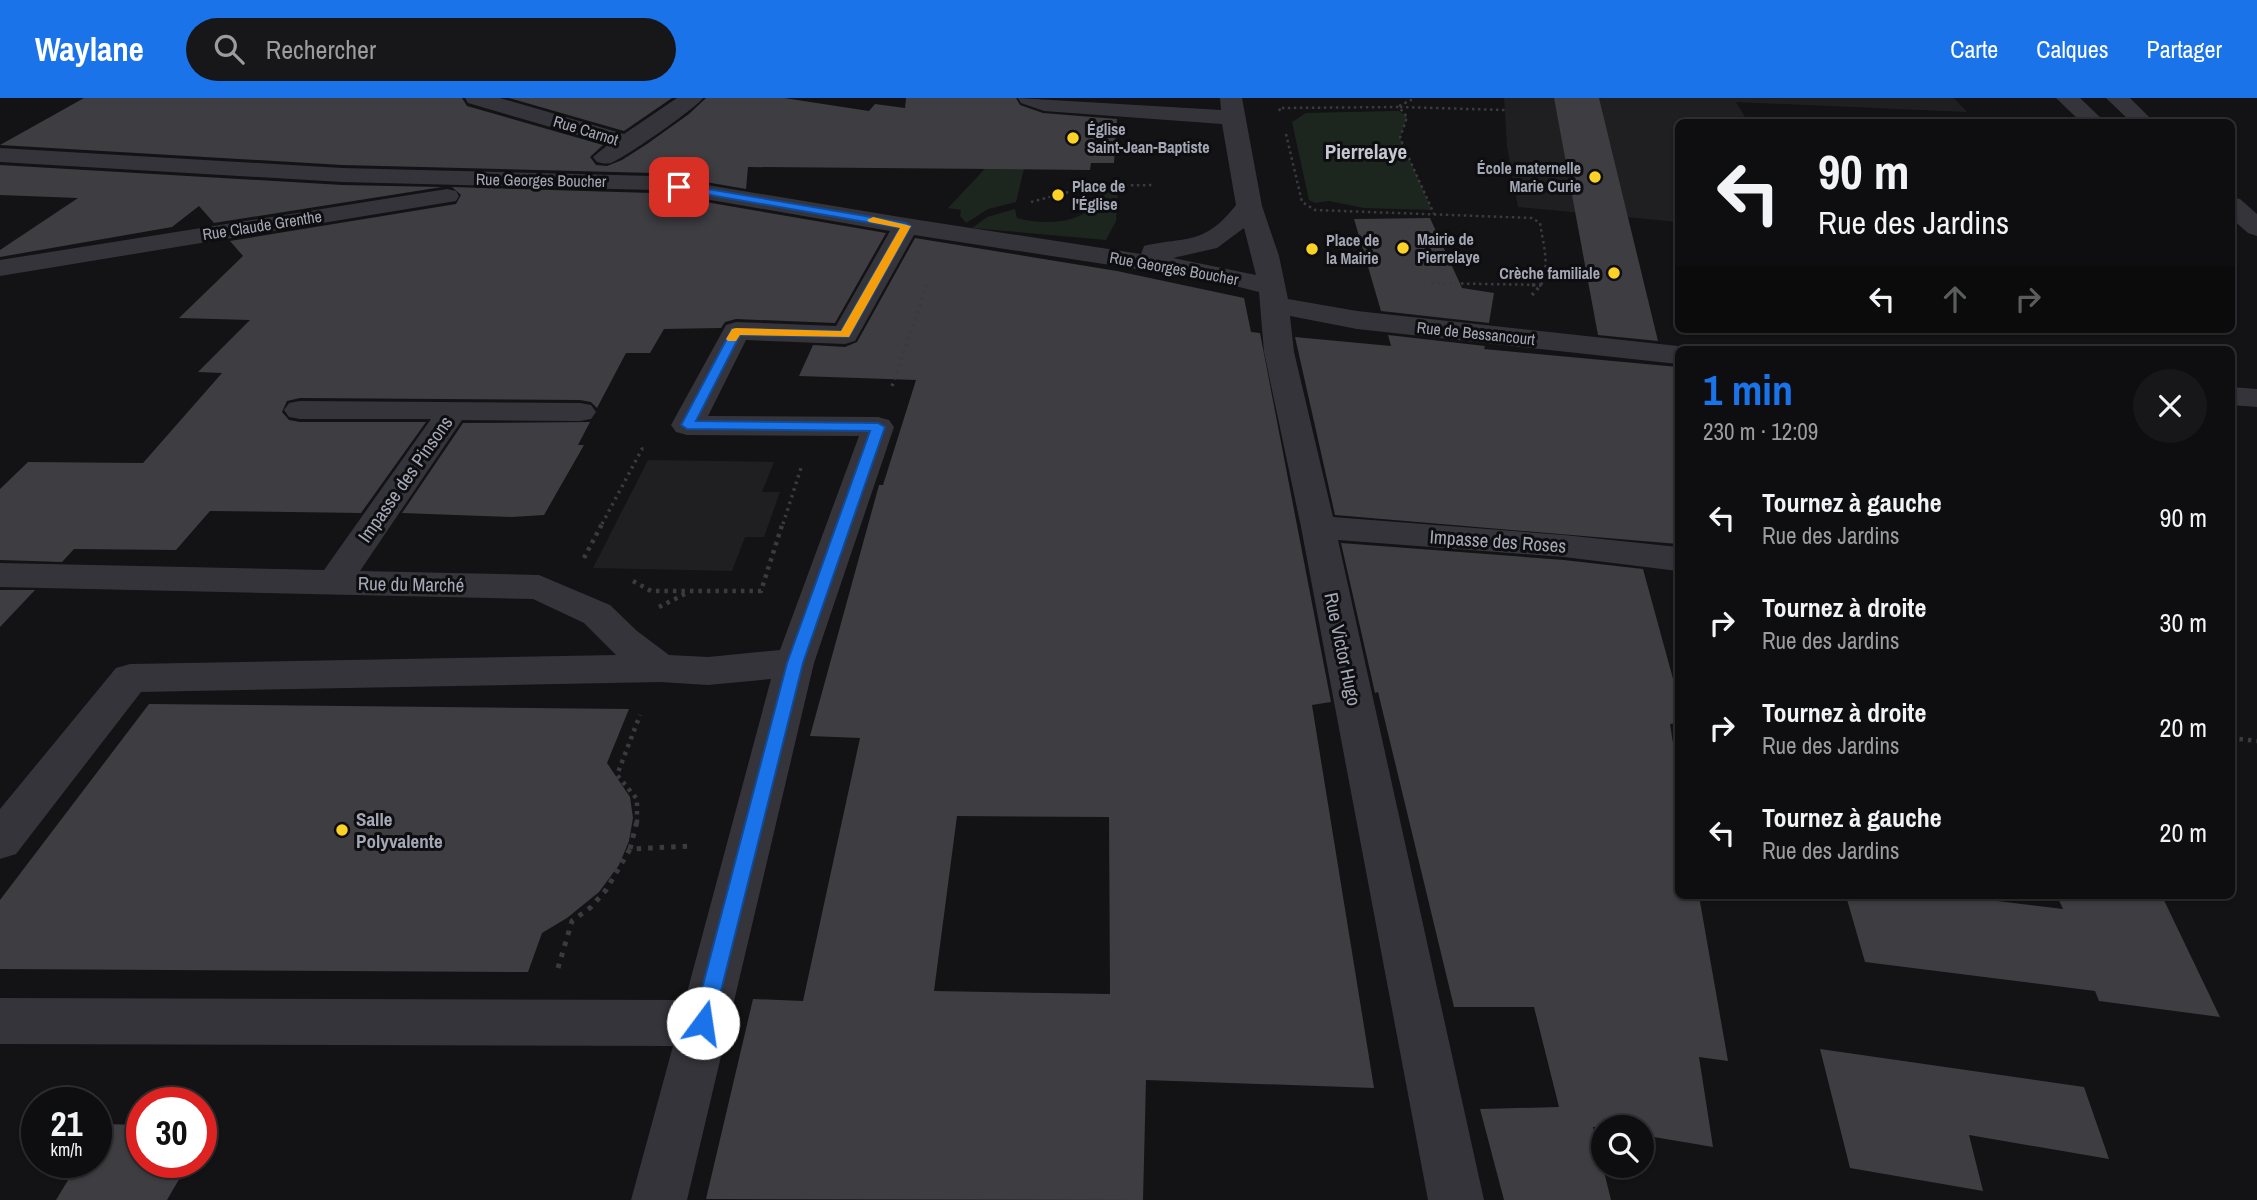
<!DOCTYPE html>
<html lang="fr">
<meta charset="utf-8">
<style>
:root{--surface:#0e0e10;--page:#171719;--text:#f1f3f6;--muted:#9b9c9f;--line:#2e2e30;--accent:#1a73e8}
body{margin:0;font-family:"Archivo Narrow",sans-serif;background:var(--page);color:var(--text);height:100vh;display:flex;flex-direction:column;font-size:26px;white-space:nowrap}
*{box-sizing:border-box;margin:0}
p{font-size:23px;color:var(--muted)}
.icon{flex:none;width:38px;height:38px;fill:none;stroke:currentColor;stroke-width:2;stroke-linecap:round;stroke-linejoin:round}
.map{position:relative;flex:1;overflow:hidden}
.details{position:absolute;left:1675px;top:248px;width:560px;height:553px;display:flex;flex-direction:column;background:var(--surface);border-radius:10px;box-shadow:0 2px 5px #0004,0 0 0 2px var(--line)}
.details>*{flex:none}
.banner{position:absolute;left:1675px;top:21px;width:560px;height:214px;border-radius:10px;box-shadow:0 2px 5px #0004,0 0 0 2px var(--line);background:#0e0e10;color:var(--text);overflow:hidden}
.tools{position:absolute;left:1591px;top:1017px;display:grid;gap:14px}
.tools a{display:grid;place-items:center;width:63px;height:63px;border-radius:50%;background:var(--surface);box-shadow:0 2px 5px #0004,0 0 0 2px var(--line);font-size:35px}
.speed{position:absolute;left:21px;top:989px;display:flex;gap:14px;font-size:35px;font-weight:700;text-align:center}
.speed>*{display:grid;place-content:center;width:91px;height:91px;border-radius:50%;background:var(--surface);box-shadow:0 2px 5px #0004,0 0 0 2px var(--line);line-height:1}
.speed small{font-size:18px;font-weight:400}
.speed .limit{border:10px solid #d22;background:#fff;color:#111}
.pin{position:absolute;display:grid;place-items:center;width:60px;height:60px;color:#fff;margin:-30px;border-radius:14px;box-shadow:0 4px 10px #0006}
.me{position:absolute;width:77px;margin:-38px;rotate:14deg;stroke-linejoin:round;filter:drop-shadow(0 0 5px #0008)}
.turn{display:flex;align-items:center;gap:24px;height:147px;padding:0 28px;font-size:32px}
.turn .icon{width:91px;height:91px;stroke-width:2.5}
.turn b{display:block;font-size:49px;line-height:60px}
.lanes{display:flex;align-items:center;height:66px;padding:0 28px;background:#0003;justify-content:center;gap:35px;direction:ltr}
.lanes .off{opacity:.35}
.round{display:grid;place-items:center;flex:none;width:74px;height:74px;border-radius:37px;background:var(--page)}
.headline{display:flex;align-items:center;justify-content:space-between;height:119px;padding:0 28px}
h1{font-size:42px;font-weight:800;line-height:52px;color:var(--accent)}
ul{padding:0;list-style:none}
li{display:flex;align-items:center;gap:21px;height:105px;padding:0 28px}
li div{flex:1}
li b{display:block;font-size:26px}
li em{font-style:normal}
header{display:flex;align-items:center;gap:42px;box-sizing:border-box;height:98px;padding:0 35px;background:var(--accent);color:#fff}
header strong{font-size:33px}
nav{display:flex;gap:38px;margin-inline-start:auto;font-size:24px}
.search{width:490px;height:63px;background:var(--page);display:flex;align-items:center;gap:18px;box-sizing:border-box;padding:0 24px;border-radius:38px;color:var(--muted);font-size:26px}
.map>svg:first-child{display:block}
</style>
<header>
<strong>Waylane</strong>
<div class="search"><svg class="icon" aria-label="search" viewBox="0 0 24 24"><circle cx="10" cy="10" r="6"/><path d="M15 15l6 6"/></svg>Rechercher</div>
<nav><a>Carte</a><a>Calques</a><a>Partager</a></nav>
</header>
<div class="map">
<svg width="2257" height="1102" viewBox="0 0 2257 1102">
<rect width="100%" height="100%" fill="#131315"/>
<!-- built -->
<g fill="#1f1f22">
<path d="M1504,0H1954L1967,14L1736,4L1748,24H1678V124L1518,109L1507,48Z"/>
<path d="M648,362L774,364L762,394H780L764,439H745L732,473L593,470Z"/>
</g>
<!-- green -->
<g fill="#1d251f">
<path d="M1392,13H1399L1407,19L1400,40L1432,112L1364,110L1329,103L1315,105L1309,102L1292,24L1306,15Z"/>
<path d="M1029,50L1016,104L988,111L966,125L960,118L961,112L948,110L995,60Z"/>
<path d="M1101,90H1118L1116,123L1106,142L972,130L987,119L1015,111L1017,120C1039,126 1072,127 1090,111C1095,106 1098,96 1101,90Z"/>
</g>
<!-- building -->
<g fill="#3d3d42" fill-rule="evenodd">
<path d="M84,0H462L467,8L603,47L590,59L596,67L607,68L622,62L647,46L689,16L706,0H784L869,13L875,6L905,10L906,0H1016L1020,7L1043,15L1117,21L1114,65H1091L1090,72L748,69L746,91L653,75L342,67L0,47Z"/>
<path d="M509,0H672L624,33Z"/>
<path d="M1554,0H1599L1658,243L1598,237Z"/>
<path d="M0,67L342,87L442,89L214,125L199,108L172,129L0,159V152L78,100L0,97Z"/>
<path d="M452,89L653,95L886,135L835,225L736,221L725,224L721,230L664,231L650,255H626L597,310L591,304L580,302L300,300L287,303L282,314L289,322L300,324H426L361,415L210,413L176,452L74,451L62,464L0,462V391L28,364L143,365L222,275L198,274L250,222L179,220L243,158L230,143L456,106L461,97Z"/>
<path d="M1430,120L1462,190L1494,195L1489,225L1381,213L1354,121Z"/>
<path d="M915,140L1117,173L1244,200L1251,234L1260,235L1331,604L1312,607L1374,990L1146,982L1143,1102L706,1101L753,901L803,903L860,640L810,638L879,387H883L916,282L799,278L813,247L845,249L857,244ZM957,718L1109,719L1110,896L934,893Z"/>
<path d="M1388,237L1485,248L1484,251L1678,269V446L1335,417L1295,239L1391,248Z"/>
<path d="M590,324L578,347H584L544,417L512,419L402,415L463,325Z"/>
<path d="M1341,445L1564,462L1643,471L1678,599V625L1670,626L1678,676V798H1699L1728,963L1699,959L1713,1049L1642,1037V1029H1593L1611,1102H1504L1480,1011L1559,1009L1534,909H1454L1378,594L1375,595Z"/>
<path d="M0,492H35L0,529Z"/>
<path d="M149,606L629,611L607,665L630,699L633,720L629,743L619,767L599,794L567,820L542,835L528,874L0,871V802Z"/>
<path d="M1846,798H1957L2063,811L2057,798H2162L2220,919L2099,903L2095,893L1865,864Z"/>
<path d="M1820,951L2084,989L2109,1061L1969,1037L1983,1093L1850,1070Z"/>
<path d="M102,1026L142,1027V1064H189L167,1102H56L79,1064H96V1036Z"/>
</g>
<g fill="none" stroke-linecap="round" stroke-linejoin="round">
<!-- path-far3 -->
<g stroke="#3a3b41" stroke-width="2.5" stroke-dasharray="2.5 3.5" stroke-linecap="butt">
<path d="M1399,8L1415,0"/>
<path d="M1400,9L1505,12"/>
<path d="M1280,13L1279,10L1399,9L1407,19L1400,40L1434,116"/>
<path d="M1286,36L1302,104L1315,112L1532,120L1540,125C1543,146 1551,169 1540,189"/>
<path d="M1031,104L1091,88L1154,87"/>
<path d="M1431,185L1542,187"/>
</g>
<!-- path-far2 -->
<g stroke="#3a3b41" stroke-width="3.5" stroke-dasharray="2.5 4.5" stroke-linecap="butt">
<path d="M1532,187H1542"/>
<path d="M1532,197L1541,187"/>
<path d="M892,288L927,187"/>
<path d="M602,426L642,351H646"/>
<path d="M783,426L801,370"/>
</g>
<!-- path-far1 -->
<g stroke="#3a3b41" stroke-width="4.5" stroke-dasharray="3.5 5" stroke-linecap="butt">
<path d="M584,460L603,424"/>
<path d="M633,483L651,493H761L783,424"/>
<path d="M659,509L689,494"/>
<path d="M2231,640L2257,643"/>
<path d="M637,725V701L617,677L640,617"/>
</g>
<!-- path -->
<g stroke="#3a3b41" stroke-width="5" stroke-dasharray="4.5 7" stroke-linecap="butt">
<path d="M630,751L637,723"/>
<path d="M558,870L572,823L591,809L606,792L630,751L691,748"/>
</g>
<!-- minor -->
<g fill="#34343a" fill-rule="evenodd">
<path d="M465,0H500L624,36L677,0H703C695,11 627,58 613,64C607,67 602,65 597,64L593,59L609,46L468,5Z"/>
<path d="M1018,0L1221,12L1220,0H1242L1262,108L1279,158L1288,201L1357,213L1678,248L1689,252H1678V266L1357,231L1290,218L1294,254L1333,419L1564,437L1678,449V473L1564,459L1338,442L1484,1102H1428L1301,429L1264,254L1259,194L1215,183L914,137L855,243L845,246L746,242L708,318L878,319L889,322L894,329L814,565L687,1102H631L673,948L0,946V900L685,902L771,581L708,587L660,584L141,594L16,756L0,761V711L116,570L130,566L616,557L584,525L533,501L0,489V465L324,472L431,321H300L289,319L284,312L289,305L300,303L580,305L591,307L596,314L591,321L580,323L462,322L360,473L539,477L610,507L637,533L669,557L708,559L780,552L859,338L687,337L676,334L671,327L726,227L736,224L836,228L890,133L653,92L342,84L0,64V50L342,70L653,78L906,120L1141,156L1144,148C1187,138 1204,148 1236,107L1222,26L1044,13L1021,5ZM1244,130L1256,177L1173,160L1217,150Z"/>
<path d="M2056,0H2080L2105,24H2081Z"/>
<path d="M2106,0H2130L2154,24H2131Z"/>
<path d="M447,91L456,93L459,98L456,103L0,178V162Z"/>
<path d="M2231,99L2240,101L2257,116V138L2248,135L2231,120Z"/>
<path d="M2231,289L2257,291V309L2231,307Z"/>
</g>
</g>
<!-- route -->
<path fill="#1a73e8" stroke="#114b97" stroke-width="2" d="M679,86L906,125L911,128L849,239L740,237L696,323L878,325L885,329L803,565L713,925L710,932L703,935L696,932L693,925L787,565L870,333L687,331L681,327L732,231L841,233L900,130L675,91V87Z"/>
<!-- slow -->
<path fill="#f59e0b" d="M873,119L911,128L849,239L740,237L736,243H728L726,241L732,231L736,230L841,233L900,130L869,124L867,122Z"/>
<!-- markers -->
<g fill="#fbd225" stroke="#0e0e10" stroke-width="2.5">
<circle cx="1073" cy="40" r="7"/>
<circle cx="1595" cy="79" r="7"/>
<circle cx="1058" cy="97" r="7"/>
<circle cx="1403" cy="150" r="7"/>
<circle cx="1312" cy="151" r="7"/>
<circle cx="1614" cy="175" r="7"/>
<circle cx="342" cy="732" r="7"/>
</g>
<g text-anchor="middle" stroke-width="6" stroke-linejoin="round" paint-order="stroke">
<!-- far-poi labels -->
<g font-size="16" font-weight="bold" fill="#a4a7b6" stroke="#0e0e10" text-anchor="start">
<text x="1087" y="37">Église<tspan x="1087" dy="18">Saint-Jean-Baptiste</tspan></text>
<text x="1581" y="76" text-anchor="end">École maternelle<tspan x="1581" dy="18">Marie Curie</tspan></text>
<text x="1072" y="94">Place de<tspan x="1072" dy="18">l'Église</tspan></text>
<text x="1417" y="147">Mairie de<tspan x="1417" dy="18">Pierrelaye</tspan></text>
<text x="1326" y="148">Place de<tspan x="1326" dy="18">la Mairie</tspan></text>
<text x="1600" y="181" text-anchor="end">Crèche familiale</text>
</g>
<!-- far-street labels -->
<g font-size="16" fill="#a4a7b6" stroke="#0e0e10">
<text transform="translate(586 32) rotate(17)" y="6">Rue Carnot</text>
<text transform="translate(541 82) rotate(1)" y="6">Rue Georges Boucher</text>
<text transform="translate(262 127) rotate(-9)" y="6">Rue Claude Grenthe</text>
<text transform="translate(1174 170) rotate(10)" y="6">Rue Georges Boucher</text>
<text transform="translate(1476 235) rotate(6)" y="6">Rue de Bessancourt</text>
</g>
<!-- street labels -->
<g font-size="19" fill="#a4a7b6" stroke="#0e0e10">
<text transform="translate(405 381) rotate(-55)" y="7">Impasse des Pinsons</text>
<text transform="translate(1498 443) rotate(4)" y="7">Impasse des Roses</text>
<text transform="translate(411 486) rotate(1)" y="7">Rue du Marché</text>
<text transform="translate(1343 551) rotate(78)" y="7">Rue Victor Hugo</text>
</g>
<!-- poi labels -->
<g font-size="19" font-weight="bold" fill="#a4a7b6" stroke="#0e0e10" text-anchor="start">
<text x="356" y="728">Salle<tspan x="356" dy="22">Polyvalente</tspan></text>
</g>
<!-- far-district labels -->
<g font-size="21" font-weight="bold" fill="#c5c7d2" stroke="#0e0e10">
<text x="1366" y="61">Pierrelaye</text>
</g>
</g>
</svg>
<div class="tools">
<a><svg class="icon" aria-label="search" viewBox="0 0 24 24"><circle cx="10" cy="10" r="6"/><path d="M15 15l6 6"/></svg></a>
</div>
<div class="speed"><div>21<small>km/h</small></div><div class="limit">30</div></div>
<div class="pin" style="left:679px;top:89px;background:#d93025"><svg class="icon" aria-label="arrive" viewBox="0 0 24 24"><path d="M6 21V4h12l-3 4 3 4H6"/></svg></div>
<svg class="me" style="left:703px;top:925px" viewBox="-20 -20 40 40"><circle r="19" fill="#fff"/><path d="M0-13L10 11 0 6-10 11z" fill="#1a73e8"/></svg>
<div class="banner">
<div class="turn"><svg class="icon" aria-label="left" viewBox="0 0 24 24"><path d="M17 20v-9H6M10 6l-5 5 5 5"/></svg><div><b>90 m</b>Rue des Jardins</div></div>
<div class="lanes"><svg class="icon" aria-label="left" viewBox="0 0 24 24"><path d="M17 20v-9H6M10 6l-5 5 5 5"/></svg><svg class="icon off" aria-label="ahead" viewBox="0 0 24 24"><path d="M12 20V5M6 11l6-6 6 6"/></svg><svg class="icon off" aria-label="right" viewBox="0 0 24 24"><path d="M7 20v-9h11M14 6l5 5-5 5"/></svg></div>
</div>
<section class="details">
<div class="headline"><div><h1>1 min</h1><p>230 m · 12:09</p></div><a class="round"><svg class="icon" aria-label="close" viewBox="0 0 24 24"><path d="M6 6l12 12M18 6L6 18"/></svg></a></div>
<ul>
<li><svg class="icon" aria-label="left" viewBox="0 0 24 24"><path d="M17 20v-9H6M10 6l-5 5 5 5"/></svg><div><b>Tournez à gauche</b><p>Rue des Jardins</p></div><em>90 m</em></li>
<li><svg class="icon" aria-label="right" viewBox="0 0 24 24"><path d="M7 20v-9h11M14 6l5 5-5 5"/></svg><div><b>Tournez à droite</b><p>Rue des Jardins</p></div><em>30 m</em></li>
<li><svg class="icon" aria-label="right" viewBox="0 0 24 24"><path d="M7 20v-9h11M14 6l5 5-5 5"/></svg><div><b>Tournez à droite</b><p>Rue des Jardins</p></div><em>20 m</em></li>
<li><svg class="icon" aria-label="left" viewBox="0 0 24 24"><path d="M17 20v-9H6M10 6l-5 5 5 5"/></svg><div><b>Tournez à gauche</b><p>Rue des Jardins</p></div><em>20 m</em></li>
</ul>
</section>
</div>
